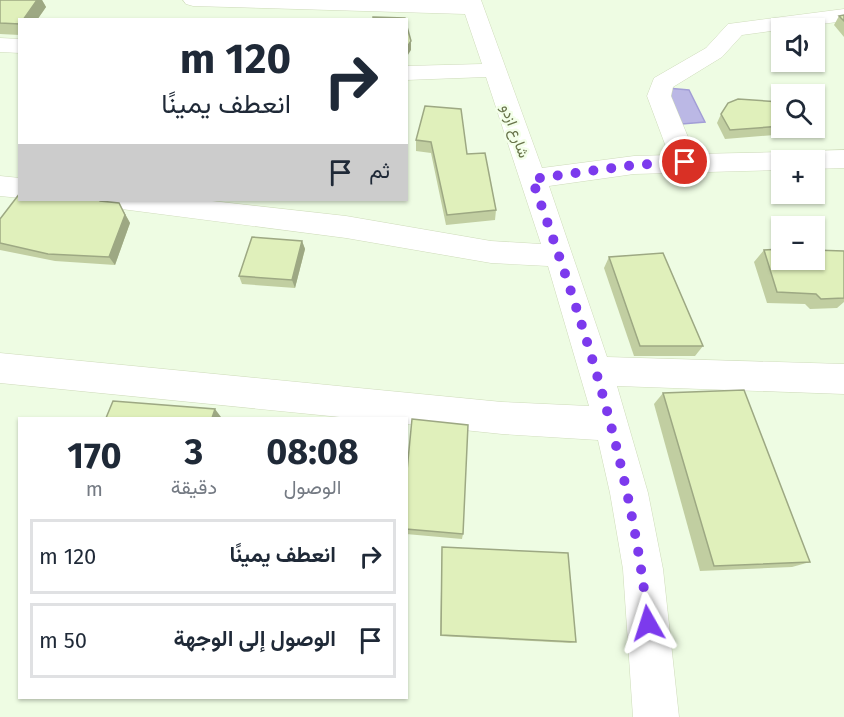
<!DOCTYPE html>
<html lang="ar">
<meta charset="utf-8">
<style>
:root{--surface:#fff;--page:#f2f2f3;--text:#1f2937;--muted:#747a83;--line:#e0e1e3}
body{margin:0;font-family:"Fira Sans",Vazirmatn,sans-serif;background:var(--page);color:var(--text);direction:rtl;height:100vh;display:flex;flex-direction:column;font-size:22px;white-space:nowrap}
*{box-sizing:border-box;margin:0}
p{font-size:20px;color:var(--muted)}
.icon{flex:none;width:33px;height:33px;fill:none;stroke:currentColor;stroke-width:2;stroke-linecap:round;stroke-linejoin:round}
.map{position:relative;flex:1;overflow:hidden;direction:ltr}
.details{position:absolute;left:18px;top:417px;width:390px;height:282px;display:flex;flex-direction:column;background:var(--surface);border-radius:0px;box-shadow:0 2px 4px #0004;direction:rtl}
.details>*{flex:none}
.hud{position:absolute;left:18px;top:18px;width:390px;height:183px;border-radius:0px;box-shadow:0 2px 4px #0004;direction:rtl;background:#fff;color:var(--text);overflow:hidden}
.tools{position:absolute;left:771px;top:18px;display:grid;gap:12px}
.tools a{display:grid;place-items:center;width:54px;height:54px;border-radius:0px;background:var(--surface);box-shadow:0 2px 4px #0004;font-size:30px}
.pin{position:absolute;display:grid;place-items:center;width:51px;height:51px;color:#fff;margin:-26px;border:3px solid #fff;border-radius:50%;box-shadow:0 2px 6px #0007}
.me{position:absolute;width:66px;margin:-33px;rotate:354deg;stroke-linejoin:round;filter:drop-shadow(0 0 4px #0008)}
.turn{display:flex;align-items:center;gap:21px;height:126px;padding:0 18px;font-size:27px}
.turn .icon{width:78px;height:78px;stroke-width:2.5}
.turn b{display:block;font-size:42px;line-height:51px}
.then{display:flex;align-items:center;height:57px;padding:0 18px;background:#0003;gap:12px;font-size:22px}
.eta{display:flex;justify-content:space-evenly;align-items:center;height:102px;text-align:center}
.eta b{font-size:36px;font-weight:700;line-height:42px}
ul{padding:0;list-style:none}
li{display:flex;align-items:center;gap:18px;height:75px;margin:0 12px 9px;padding:0 6px;border:3px solid var(--line);border-radius:0px}
li div{flex:1}
li b{display:block;font-size:22px}
li em{font-style:normal}
.map>svg:first-child{display:block}
</style>
<div class="map">
<svg width="844" height="717" viewBox="0 0 844 717">
<rect width="100%" height="100%" fill="#eefce3"/>
<!-- water -->
<path fill="#bbb8e5" stroke="#a29ed6" stroke-width="1.5" d="M667,88L689,90L705,122L682,124Z"/>
<g fill="none" stroke-linecap="round" stroke-linejoin="round">
<!-- minor casing -->
<g stroke="#cedbba" stroke-width="1">
<g id="minor">
<path d="M183,0H481L542,168L634,156L669,155L647,96L654,78L706,48L728,24L844,9V21L742,35L722,57L673,87L671,96L695,154L782,152L791,155L795,160H782V170L634,174L549,186L607,357L844,364V394L617,386L648,493L663,569L679,717H633L623,569L610,493L598,440L502,434L406,424V418H350L0,383V353L502,402L589,406L548,266L491,263L346,238L106,207L103,200H203L346,216L491,241L541,244L486,77L406,80V66L482,64L465,14L193,6L186,4Z"/>
<path d="M0,38L20,39V53L0,52Z"/>
<path d="M844,150V168L814,169V160H798L802,154L811,151Z"/>
<path d="M0,176L20,178V198L0,196Z"/>
</g>
</g>
<!-- minor -->
<use href="#minor" fill="#fff" fill-rule="evenodd"/>
</g>
<!-- wall -->
<g fill="#c1cea1">
<path d="M0,0H42L46,7L37,20H20V35L0,34Z"/>
<path d="M844,15V37L834,25L839,16Z"/>
<path d="M425,106L467,154L496,210L495,220L446,225L431,153L416,151V140Z"/>
<path d="M782,106V128H791L787,134L725,139L717,123L721,114Z"/>
<path d="M100,201L119,203L130,223L115,265L55,261L0,250V219Z"/>
<path d="M302,241L305,249L295,288L242,284L239,276Z"/>
<path d="M764,250L844,251V302L837,308L810,309L805,304L767,303L754,262Z"/>
<path d="M609,257L703,346L695,356H634L604,268Z"/>
<path d="M663,393L810,562L792,567L700,571L654,404Z"/>
<path d="M406,481L463,534L462,539L406,534Z"/>
<path d="M442,547L576,642L570,643L440,636Z"/>
</g>
<!-- shaded-wall -->
<g fill="#9da883">
<path d="M37,0H42L46,7L37,20H23Z"/>
<path d="M411,41V50L406,58V49Z"/>
<path d="M119,203L130,223L115,265L109,257Z"/>
<path d="M302,241L305,249L295,288L292,280Z"/>
<path d="M215,409L221,417V418H212Z"/>
</g>
<!-- building -->
<g fill="#e0f0bb" stroke="#9da883" stroke-width="1.5">
<path d="M0,0H37L23,20H20V24L0,23Z"/>
<path d="M844,15V21L839,16Z"/>
<path d="M373,17L405,18L406,20H373Z"/>
<path d="M406,23L411,41L406,49Z"/>
<path d="M738,99L780,102L782,106V126L730,130L721,114L728,103Z"/>
<path d="M425,106L461,109L467,154L485,153L496,210L447,215L431,142L416,140Z"/>
<path d="M20,193V200H99L100,201L119,203L125,215L109,257L48,254L0,243V219Z"/>
<path d="M252,237L302,241L292,280L239,276Z"/>
<path d="M782,249V260H814V250L844,251V298L821,299L816,294L777,292L764,250Z"/>
<path d="M663,253L703,346H640L609,257Z"/>
<path d="M744,390L810,562L714,566L663,393Z"/>
<path d="M113,401L215,409L212,418H106Z"/>
<path d="M412,419L468,425L463,534L406,529V481Z"/>
<path d="M442,547L568,553L576,642L441,635Z"/>
</g>
<g fill="none" stroke-linecap="round" stroke-linejoin="round">
<!-- route -->
<path stroke="#7c3aed" stroke-width="10" stroke-dasharray="0 18" d="M648,623C632,470 584,324 532,179L634,165L685,162"/>
</g>
<g text-anchor="middle" stroke-width="5" stroke-linejoin="round" paint-order="stroke">
<!-- street labels -->
<g font-size="15" fill="#677349" stroke="#f3ffe9">
<text transform="translate(515 131) rotate(70)" y="5">شارع ازدو</text>
</g>
</g>
</svg>
<div class="tools">
<a><svg class="icon" aria-label="sound" viewBox="0 0 24 24"><path d="M4 9h4l5-4v14l-5-4H4zM17 9q2 3 0 6"/></svg></a>
<a><svg class="icon" aria-label="search" viewBox="0 0 24 24"><circle cx="10" cy="10" r="6"/><path d="M15 15l6 6"/></svg></a>
<a>+</a>
<a>−</a>
</div>
<div class="pin" style="left:685px;top:162px;background:#d93025"><svg class="icon" aria-label="arrive" viewBox="0 0 24 24"><path d="M6 21V4h12l-3 4 3 4H6"/></svg></div>
<svg class="me" style="left:648px;top:623px" viewBox="-20 -20 40 40"><path d="M0-17L14 15 0 8-14 15z" fill="#7c3aed" stroke="#fff" stroke-width="4"/></svg>
<div class="hud">
<div class="turn"><svg class="icon" aria-label="right" viewBox="0 0 24 24"><path d="M7 20v-9h11M14 6l5 5-5 5"/></svg><div><b>120 m</b>انعطف يمينًا</div></div>
<div class="then">ثم<svg class="icon" aria-label="arrive" viewBox="0 0 24 24"><path d="M6 21V4h12l-3 4 3 4H6"/></svg></div>
</div>
<section class="details">
<div class="eta">
<div><b>08:08</b><p>الوصول</p></div>
<div><b>3</b><p>دقيقة</p></div>
<div><b>170</b><p>m</p></div>
</div>
<ul>
<li><svg class="icon" aria-label="right" viewBox="0 0 24 24"><path d="M7 20v-9h11M14 6l5 5-5 5"/></svg><div><b>انعطف يمينًا</b></div><em>120 m</em></li>
<li><svg class="icon" aria-label="arrive" viewBox="0 0 24 24"><path d="M6 21V4h12l-3 4 3 4H6"/></svg><div><b>الوصول إلى الوجهة</b></div><em>50 m</em></li>
</ul>
</section>
</div>
